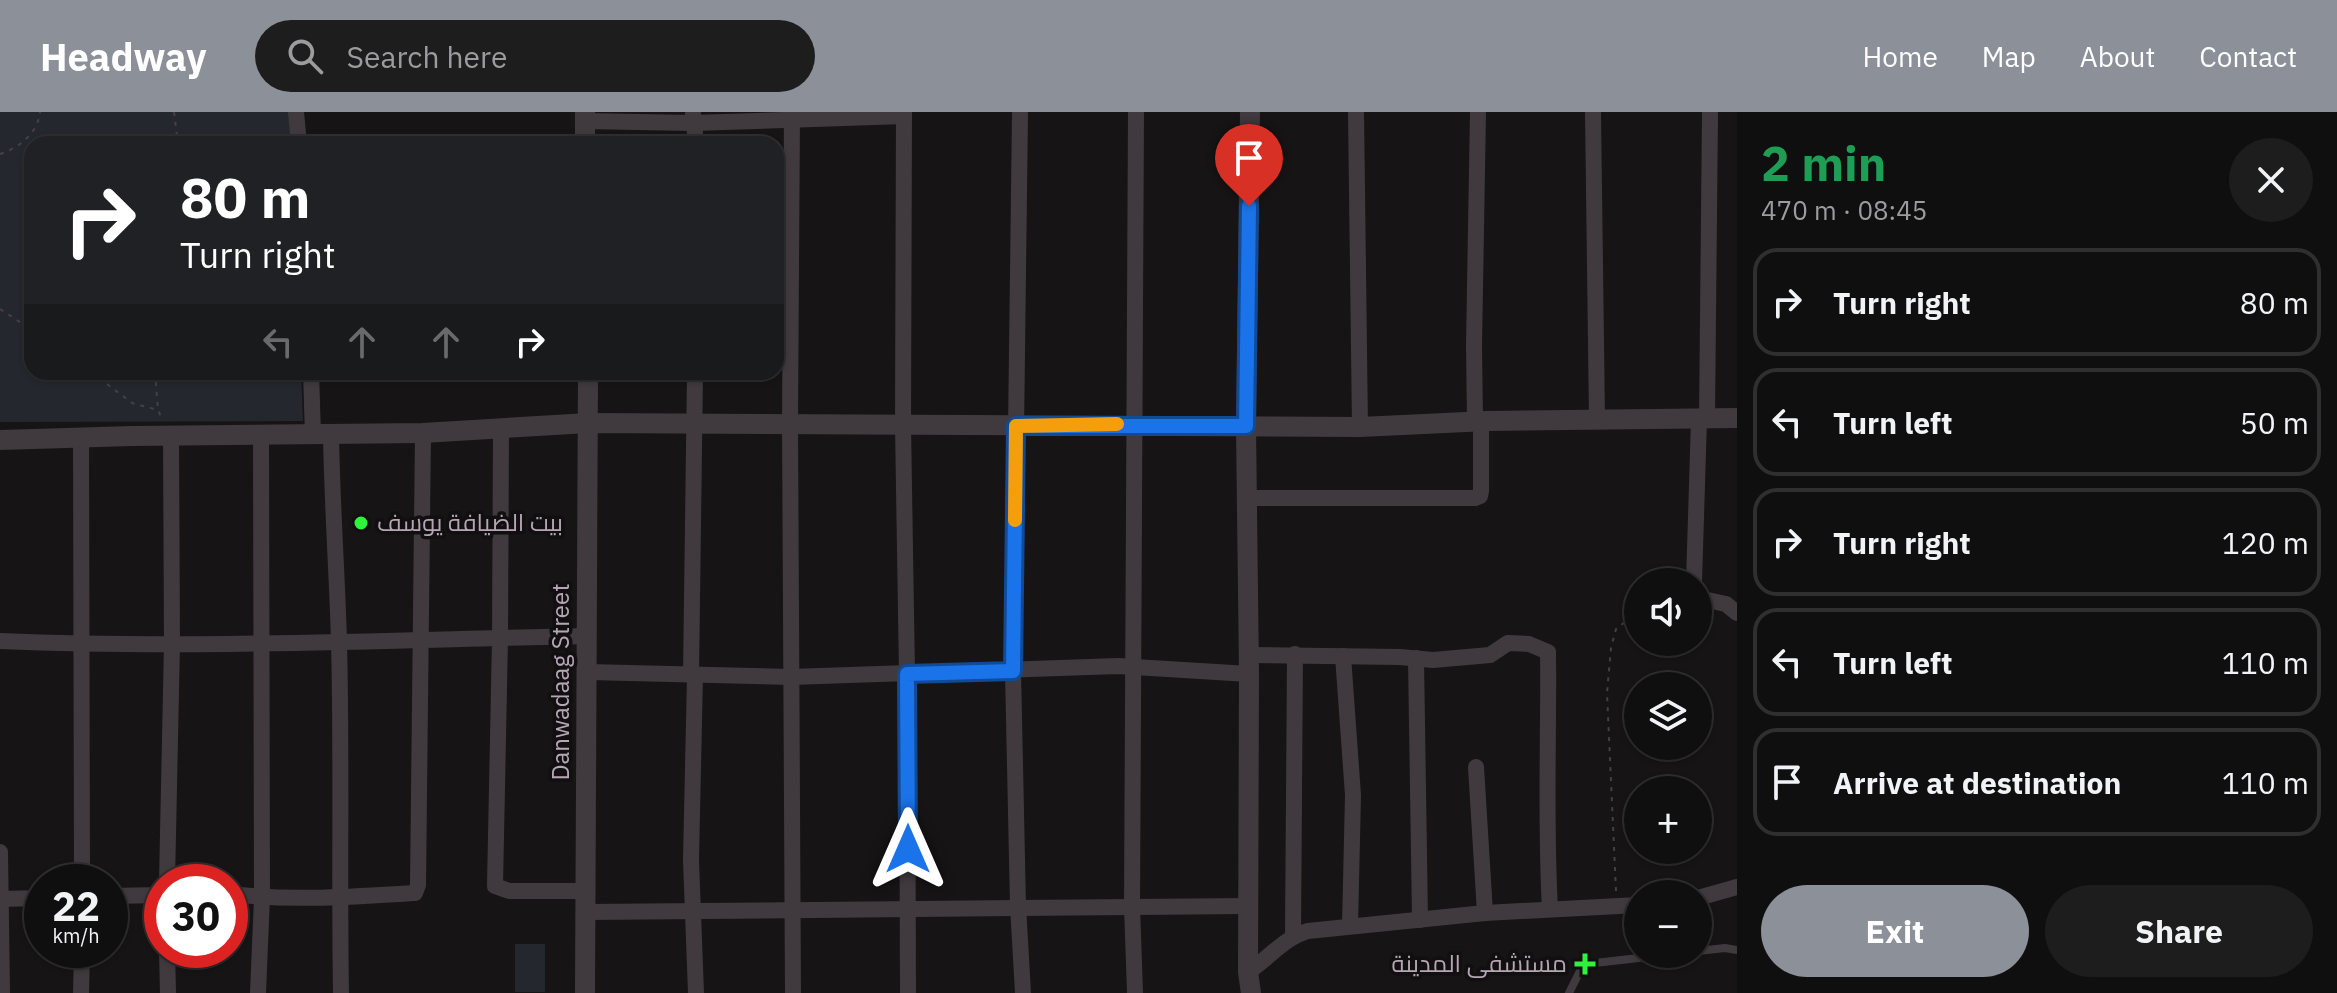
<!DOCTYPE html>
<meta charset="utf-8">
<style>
:root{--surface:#100f10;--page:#1e1d1e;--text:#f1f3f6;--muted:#9c9c9f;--line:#302f30;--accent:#8c9099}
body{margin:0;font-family:"IBM Plex Sans",Cairo,sans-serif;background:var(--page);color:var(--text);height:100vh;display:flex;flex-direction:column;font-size:30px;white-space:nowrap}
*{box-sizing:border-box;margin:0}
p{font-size:26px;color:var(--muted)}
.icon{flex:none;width:44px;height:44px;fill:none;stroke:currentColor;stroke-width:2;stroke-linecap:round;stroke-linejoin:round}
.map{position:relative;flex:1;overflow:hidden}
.details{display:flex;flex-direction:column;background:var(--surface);width:600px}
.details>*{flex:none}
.hud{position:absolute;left:24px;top:24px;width:760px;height:244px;border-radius:24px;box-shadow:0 2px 6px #0004,0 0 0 2px var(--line);background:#202124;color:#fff;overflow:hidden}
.buttons{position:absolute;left:1624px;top:456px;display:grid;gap:16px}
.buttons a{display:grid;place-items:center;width:88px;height:88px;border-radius:50%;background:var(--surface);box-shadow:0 2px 6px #0004,0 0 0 2px var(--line);font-size:40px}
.speed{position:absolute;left:24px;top:752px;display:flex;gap:16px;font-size:40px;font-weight:700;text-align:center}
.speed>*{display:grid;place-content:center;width:104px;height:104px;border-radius:50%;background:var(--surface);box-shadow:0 2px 6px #0004,0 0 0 2px var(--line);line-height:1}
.speed small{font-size:20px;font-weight:400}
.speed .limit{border:12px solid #d22;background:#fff;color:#111}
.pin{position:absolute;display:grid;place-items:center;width:68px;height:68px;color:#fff;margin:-82px -34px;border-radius:50% 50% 50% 0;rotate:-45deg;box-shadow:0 0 8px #0007}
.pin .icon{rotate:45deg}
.me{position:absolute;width:88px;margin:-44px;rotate:0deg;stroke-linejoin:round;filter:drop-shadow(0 0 6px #0008)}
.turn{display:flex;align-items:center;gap:28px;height:168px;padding:0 24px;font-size:36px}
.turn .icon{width:104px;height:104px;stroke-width:2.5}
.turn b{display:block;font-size:56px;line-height:68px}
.lanes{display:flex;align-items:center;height:76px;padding:0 24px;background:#0003;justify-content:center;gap:40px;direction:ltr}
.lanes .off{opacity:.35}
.round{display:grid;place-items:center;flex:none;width:84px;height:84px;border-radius:42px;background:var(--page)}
.overview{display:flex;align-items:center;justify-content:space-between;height:136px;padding:0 24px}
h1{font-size:48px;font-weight:700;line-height:60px;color:#1e9e55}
.cta{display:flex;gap:16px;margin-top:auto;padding:16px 24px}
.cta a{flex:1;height:92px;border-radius:48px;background:var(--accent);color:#fff;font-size:32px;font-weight:700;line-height:92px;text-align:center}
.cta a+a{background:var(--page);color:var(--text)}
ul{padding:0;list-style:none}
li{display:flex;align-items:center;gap:24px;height:108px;margin:0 16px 12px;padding:0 8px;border:4px solid var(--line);border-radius:24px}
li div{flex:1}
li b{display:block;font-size:30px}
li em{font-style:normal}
header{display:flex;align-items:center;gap:48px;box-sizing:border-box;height:112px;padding:0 40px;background:var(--accent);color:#fff}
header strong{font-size:38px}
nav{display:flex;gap:44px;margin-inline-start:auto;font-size:28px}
.search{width:560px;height:72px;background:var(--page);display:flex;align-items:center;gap:20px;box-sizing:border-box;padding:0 28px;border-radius:44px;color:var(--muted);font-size:30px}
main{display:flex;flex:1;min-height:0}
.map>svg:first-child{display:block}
</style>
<header>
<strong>Headway</strong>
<div class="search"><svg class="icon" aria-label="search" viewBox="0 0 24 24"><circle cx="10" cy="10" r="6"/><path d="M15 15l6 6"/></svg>Search here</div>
<nav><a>Home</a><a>Map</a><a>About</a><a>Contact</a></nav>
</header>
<main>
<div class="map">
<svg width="1737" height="881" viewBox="0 0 1737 881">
<rect width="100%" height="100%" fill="#161415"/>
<!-- green -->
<g fill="#24282e">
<path d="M0,0H289L291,32H32V260H301L303,309L0,310Z"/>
<rect x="515" y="832" width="30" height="48"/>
</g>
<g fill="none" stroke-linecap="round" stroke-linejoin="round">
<!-- path -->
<g stroke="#473f46" stroke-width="2" stroke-dasharray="4 6" stroke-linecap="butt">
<path d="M174,0L178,32"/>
<path d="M0,42C19,36 38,21 40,0"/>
<path d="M0,197L32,218"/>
<path d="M91,260L132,291L158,298"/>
<path d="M155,260L158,298L161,305"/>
<path d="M1616,779L1607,581L1611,536L1616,517L1638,500"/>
</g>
<!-- service -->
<g stroke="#403a3e" stroke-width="8">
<path d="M1698,839L1725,836L1737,838"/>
<path d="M1569,881L1582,855L1586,852L1674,842"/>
</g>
<!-- minor -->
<g stroke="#403a3e" stroke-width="16">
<path d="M296,0L299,32"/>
<path d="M792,0L790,311L793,881"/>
<path d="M904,0L903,313L907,562L908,881"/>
<path d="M1020,0L1013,559L1018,794L1023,881"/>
<path d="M1356,0L1360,315"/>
<path d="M1593,0L1597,308"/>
<path d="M693,2L696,32"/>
<path d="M585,9L693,11L904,4"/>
<path d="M311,260L313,324"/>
<path d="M1707,307L1710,0"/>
<path d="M1475,310L1474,234L1478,0"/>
<path d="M501,318L500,526L495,774L509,779H586"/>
<path d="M331,322C332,391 337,460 339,529C342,646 339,764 341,881"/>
<path d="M81,326L82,770"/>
<path d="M1247,386H1475L1480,384L1481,379V310"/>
<path d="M1694,470L1699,307"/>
<path d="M1698,486L1726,492L1737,501"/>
<path d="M0,529C196,537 392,528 588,524"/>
<path d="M1249,543L1400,545L1433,548L1490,543L1508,531L1529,532L1548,540C1549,625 1545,711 1550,797"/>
<path d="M1343,544L1353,683L1350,814"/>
<path d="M1416,546L1420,808"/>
<path d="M588,560L791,565L1118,554L1249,562"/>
<path d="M691,564L695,260"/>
<path d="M695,564L691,748L696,881"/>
<path d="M1476,655L1485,801"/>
<path d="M0,740L2,881"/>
<path d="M167,770L172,531L171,324"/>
<path d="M230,782C292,789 353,785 415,781L418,773L423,321"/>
<path d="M110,784L162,783"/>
<path d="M1698,786L1737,775"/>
<path d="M0,787L42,786"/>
<path d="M586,800L1249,794"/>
<path d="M1293,823L1295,542"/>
<path d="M167,838L168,881"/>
<path d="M1248,860C1268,847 1285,825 1308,819L1485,801L1638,793"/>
<path d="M81,881L82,838"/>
<path d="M258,881L262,785L261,324"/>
<path d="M1135,881L1132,794L1136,0"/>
</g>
<!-- tertiary -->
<g stroke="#403a3e" stroke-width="20">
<path d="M585,0V32"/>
<path d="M1250,0L1246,314L1249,562L1248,860L1251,881"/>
<path d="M0,328L132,324L423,321L588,311L1360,315L1487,309L1737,306"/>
<path d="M585,881L588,260"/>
</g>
</g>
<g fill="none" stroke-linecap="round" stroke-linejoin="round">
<!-- route casing -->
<g stroke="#114b97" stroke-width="20">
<path id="route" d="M908,737L907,562L1013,559L1016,314H1246L1249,94"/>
</g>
<!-- route -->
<use href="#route" stroke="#1a73e8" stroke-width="14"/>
<!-- slow -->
<path stroke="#f59e0b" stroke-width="14" d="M1015,408L1016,314L1117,312"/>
</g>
<!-- markers -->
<g fill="#2ff33b" stroke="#110f10" stroke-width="3">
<circle cx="361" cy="411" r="8"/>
<path d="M1581 840h8v8h8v8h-8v8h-8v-8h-8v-8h8z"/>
</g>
<g text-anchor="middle" stroke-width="7" stroke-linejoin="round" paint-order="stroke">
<!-- poi labels -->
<g font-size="24" fill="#b6a6b5" stroke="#110f10" text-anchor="start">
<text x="377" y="419">بيت الضيافة يوسف</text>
<text x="1567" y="860" text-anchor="end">مستشفى المدينة</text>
</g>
<!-- street labels -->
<g font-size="24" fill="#b6a6b5" stroke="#110f10">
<text transform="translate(561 570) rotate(-90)" y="8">Danwadaag Street</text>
</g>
</g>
</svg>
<div class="buttons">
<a><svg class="icon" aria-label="sound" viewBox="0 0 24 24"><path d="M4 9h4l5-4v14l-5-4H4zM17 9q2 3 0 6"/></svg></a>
<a><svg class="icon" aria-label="layers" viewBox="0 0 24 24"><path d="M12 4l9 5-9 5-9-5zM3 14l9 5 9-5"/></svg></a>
<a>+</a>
<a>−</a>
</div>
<div class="speed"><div>22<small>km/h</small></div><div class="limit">30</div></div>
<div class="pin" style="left:1249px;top:94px;background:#d93025"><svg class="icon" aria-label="arrive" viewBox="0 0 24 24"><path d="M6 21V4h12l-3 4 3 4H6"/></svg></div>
<svg class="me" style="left:908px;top:737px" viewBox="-20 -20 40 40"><path d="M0-17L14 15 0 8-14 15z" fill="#1a73e8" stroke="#fff" stroke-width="4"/></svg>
<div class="hud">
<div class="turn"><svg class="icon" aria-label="right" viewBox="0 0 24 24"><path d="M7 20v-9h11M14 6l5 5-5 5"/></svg><div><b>80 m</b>Turn right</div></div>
<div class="lanes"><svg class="icon off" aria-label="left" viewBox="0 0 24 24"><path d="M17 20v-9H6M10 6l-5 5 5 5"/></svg><svg class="icon off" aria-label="ahead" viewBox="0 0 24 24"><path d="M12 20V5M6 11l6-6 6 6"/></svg><svg class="icon off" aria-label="ahead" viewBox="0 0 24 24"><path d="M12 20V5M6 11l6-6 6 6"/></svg><svg class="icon" aria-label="right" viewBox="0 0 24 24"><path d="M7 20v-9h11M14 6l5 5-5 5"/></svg></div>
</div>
</div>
<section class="details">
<div class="overview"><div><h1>2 min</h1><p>470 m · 08:45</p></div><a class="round"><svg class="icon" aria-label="close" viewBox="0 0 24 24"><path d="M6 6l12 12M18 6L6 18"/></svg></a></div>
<ul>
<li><svg class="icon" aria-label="right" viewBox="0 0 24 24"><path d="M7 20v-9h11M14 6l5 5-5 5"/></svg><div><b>Turn right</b></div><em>80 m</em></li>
<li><svg class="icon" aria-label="left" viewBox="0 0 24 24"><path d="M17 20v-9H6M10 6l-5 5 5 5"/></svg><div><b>Turn left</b></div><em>50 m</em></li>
<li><svg class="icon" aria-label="right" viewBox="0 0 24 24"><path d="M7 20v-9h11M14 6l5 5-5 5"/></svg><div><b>Turn right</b></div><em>120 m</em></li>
<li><svg class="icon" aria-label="left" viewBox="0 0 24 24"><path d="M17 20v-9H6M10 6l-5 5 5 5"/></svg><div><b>Turn left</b></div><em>110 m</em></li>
<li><svg class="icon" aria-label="arrive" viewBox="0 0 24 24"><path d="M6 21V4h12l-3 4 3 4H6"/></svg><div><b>Arrive at destination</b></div><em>110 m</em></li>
</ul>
<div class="cta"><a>Exit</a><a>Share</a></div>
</section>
</main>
